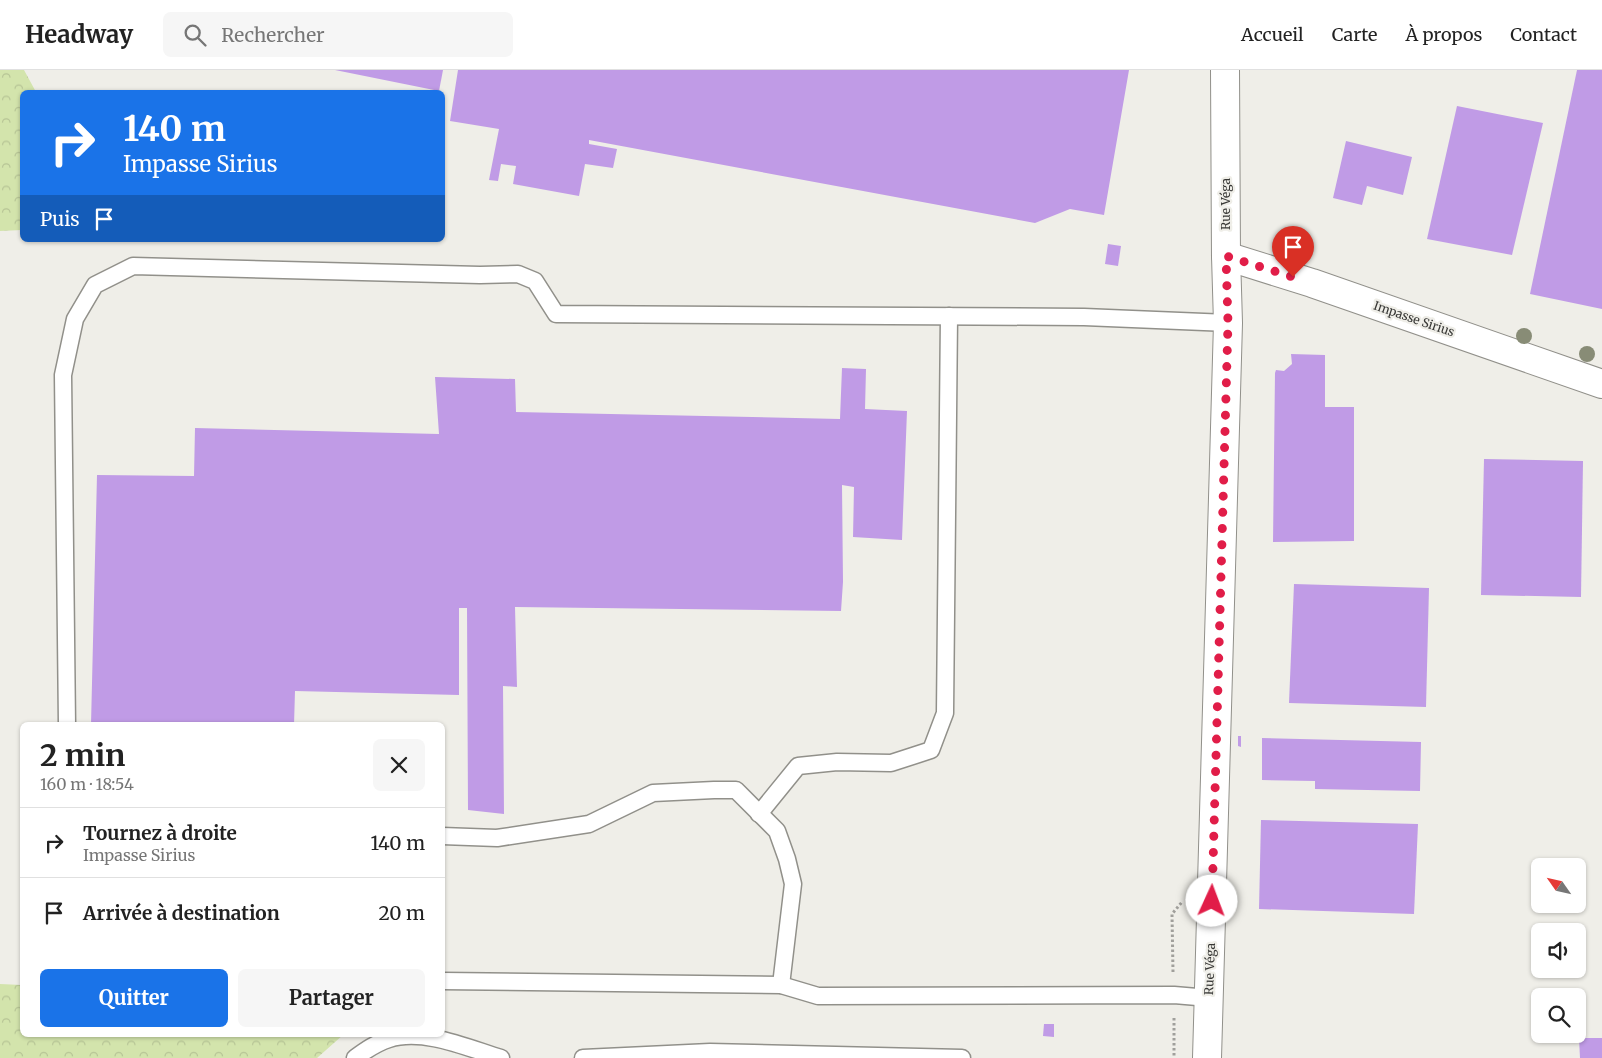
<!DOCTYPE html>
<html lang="fr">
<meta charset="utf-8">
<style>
:root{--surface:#fff;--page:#f6f6f6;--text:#222;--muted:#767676;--line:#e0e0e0;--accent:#1a73e8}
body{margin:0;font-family:Merriweather,serif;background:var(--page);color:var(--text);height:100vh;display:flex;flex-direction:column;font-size:19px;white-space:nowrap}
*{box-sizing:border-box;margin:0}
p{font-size:16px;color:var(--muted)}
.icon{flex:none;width:28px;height:28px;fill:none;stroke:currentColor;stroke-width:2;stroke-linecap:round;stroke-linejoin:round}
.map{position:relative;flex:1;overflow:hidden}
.details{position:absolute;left:20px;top:652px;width:425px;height:315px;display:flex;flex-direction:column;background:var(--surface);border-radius:8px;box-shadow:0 1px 4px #0004}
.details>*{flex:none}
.guide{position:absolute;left:20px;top:20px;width:425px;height:152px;border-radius:8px;box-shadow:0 1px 4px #0004;background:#1a73e8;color:#fff;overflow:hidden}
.needle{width:32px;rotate:304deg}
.tools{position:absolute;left:1531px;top:788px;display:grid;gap:10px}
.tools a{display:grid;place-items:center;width:55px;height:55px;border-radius:8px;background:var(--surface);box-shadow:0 1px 4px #0004;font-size:25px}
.pin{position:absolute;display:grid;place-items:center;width:42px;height:42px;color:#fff;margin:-51px -21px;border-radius:50% 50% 50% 0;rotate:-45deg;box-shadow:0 0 5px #0007}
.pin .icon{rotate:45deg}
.me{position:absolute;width:55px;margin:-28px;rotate:2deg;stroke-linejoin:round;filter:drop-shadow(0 0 4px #0008)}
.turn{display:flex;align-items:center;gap:18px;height:105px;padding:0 20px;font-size:22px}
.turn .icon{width:65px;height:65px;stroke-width:2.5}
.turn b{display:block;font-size:35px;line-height:42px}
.then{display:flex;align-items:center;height:48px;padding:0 20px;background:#0003;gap:10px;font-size:19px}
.round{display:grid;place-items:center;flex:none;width:52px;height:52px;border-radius:8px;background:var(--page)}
.head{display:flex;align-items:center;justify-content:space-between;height:85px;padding:0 20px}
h1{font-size:30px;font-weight:700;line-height:38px}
.button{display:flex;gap:10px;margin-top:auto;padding:10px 20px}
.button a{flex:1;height:58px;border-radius:8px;background:var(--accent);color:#fff;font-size:20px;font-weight:700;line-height:58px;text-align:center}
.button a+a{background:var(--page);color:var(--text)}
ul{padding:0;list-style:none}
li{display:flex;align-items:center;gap:15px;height:70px;padding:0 20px;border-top:1px solid var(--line)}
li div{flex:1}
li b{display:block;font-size:19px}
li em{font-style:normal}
header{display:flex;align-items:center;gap:30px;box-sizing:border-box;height:70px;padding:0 25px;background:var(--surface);border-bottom:1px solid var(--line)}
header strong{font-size:24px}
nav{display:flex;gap:28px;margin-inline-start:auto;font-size:18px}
.search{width:350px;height:45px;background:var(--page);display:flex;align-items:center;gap:12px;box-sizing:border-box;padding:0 18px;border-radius:8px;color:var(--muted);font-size:19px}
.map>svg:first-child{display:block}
</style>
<header>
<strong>Headway</strong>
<div class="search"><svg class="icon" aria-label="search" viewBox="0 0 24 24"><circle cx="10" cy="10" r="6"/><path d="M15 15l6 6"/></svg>Rechercher</div>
<nav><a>Accueil</a><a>Carte</a><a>À propos</a><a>Contact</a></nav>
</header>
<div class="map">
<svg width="1602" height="988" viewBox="0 0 1602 988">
<defs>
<pattern id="forest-crowns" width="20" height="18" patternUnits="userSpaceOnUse" patternTransform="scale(1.25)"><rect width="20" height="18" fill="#d3e4ac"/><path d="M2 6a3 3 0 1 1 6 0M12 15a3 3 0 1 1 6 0" fill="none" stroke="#b6c495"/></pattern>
</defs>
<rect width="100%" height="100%" fill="#efeee8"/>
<!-- forest -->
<g fill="url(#forest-crowns)">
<path d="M0,0H24L36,22H22V160L0,161Z"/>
<path d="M0,914L22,915V965H343L317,988H0Z"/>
</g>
<!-- building -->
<g fill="#c09be6">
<path d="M335,0H443L439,21Z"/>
<path d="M458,0H1129L1104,145L1070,139L1035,153L589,70V74L617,79L613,98L585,94L579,126L513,114L516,96L501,94L498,111L489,110L499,59L450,51Z"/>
<path d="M1577,0H1602V239L1530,224Z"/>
<path d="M1457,36L1543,53L1512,185L1427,169Z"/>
<path d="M1346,71L1412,87L1403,125L1367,116L1362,135L1333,128Z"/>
<path d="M1108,174L1121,176L1118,196L1105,194Z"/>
<path d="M1291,284L1325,285V337H1354V471L1273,472L1275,303L1276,300L1284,301L1292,294Z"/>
<path d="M842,298L866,299L865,339L907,341L902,470L853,467L854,417L842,415L843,512L841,541L515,537L517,617L503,616L504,744L468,740L467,538H459V625L295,621L294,655H91L97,405L194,406L195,358L439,364L435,307L515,309L516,342L840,349Z"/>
<path d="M1484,389L1583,391L1581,527L1481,525Z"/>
<path d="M1294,514L1429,518L1426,637L1289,633Z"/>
<path d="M1238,666H1241V677L1238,676Z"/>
<path d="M1262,668L1421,672L1420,721L1315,719V711L1262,710Z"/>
<path d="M1261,750L1418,754L1414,844L1259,839Z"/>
<path d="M1044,954H1054V967L1043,966Z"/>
<path d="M1579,968H1602V988H1580Z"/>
</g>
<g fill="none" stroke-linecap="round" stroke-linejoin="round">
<!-- service casing -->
<g stroke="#91908a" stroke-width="19">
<g id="service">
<path d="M67,655L63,305L75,249L95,215L133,196L480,205L518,204L535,211L556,244L1084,247L1228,253"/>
<path d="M759,744L798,696L837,692L891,693L931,680L945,643L949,246"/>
<path d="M442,766L497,768L589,754L653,723L714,720H736L777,761L787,789L793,814L781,915"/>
<path d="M442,911L781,915L818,926L1174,925L1209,928"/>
<path d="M355,988C366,980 376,973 389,969C423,958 468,978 501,988"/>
<path d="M583,988L710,982L962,988"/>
</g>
</g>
<!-- minor casing -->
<g stroke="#91908a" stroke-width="30">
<g id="minor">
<path d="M1226,186L1312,213L1602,314"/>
<path d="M1207,988L1228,253L1226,186L1225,0"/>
</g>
</g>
<!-- path -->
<g stroke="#a09f9b" stroke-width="3" stroke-dasharray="2.5 2.5" stroke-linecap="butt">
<path d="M1173,902L1172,844L1182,832"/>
<path d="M1174,948V988"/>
</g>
<!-- service -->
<use href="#service" stroke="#fff" stroke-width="16"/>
<!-- minor -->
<use href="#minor" stroke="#fff" stroke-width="28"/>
</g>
<!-- trees -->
<g fill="#888c76">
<circle cx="1524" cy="266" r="8"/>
<circle cx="1587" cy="284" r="8"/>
</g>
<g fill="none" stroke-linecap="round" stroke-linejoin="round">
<!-- route -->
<path stroke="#e11d48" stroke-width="9" stroke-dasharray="0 16.2" d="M1212,831L1228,253L1226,186L1293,207"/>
</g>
<g text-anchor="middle" stroke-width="4.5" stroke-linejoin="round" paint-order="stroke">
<!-- street labels -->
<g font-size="12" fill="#373735" stroke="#efeee8">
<text transform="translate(1226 134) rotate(-90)" y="4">Rue Véga</text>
<text transform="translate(1414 249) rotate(19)" y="4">Impasse Sirius</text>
<text transform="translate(1210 899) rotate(-88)" y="4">Rue Véga</text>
</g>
</g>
</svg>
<div class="tools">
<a><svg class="needle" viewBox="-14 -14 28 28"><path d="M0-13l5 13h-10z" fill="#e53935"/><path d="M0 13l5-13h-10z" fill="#767676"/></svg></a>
<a><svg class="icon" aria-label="sound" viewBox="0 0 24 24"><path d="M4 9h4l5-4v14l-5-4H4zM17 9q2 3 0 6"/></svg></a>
<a><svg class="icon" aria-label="search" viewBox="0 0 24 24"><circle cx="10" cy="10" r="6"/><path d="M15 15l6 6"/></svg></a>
</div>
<div class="pin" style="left:1293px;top:207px;background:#d93025"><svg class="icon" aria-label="arrive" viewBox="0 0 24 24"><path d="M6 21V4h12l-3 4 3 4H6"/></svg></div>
<svg class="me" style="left:1212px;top:831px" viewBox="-20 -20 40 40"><circle r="19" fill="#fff"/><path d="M0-13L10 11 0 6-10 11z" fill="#e11d48"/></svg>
<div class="guide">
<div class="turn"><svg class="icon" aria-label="right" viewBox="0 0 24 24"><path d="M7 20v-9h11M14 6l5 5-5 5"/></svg><div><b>140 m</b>Impasse Sirius</div></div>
<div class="then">Puis<svg class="icon" aria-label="arrive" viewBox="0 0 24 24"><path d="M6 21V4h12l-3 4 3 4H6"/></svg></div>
</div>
<section class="details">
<div class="head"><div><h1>2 min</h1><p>160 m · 18:54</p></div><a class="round"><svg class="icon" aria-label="close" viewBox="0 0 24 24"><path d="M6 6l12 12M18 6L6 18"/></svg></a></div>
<ul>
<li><svg class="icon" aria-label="right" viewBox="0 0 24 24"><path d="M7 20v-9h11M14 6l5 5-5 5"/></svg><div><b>Tournez à droite</b><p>Impasse Sirius</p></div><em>140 m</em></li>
<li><svg class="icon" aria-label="arrive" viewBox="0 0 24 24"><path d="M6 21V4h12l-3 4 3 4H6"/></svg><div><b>Arrivée à destination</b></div><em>20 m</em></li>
</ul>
<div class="button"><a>Quitter</a><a>Partager</a></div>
</section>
</div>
